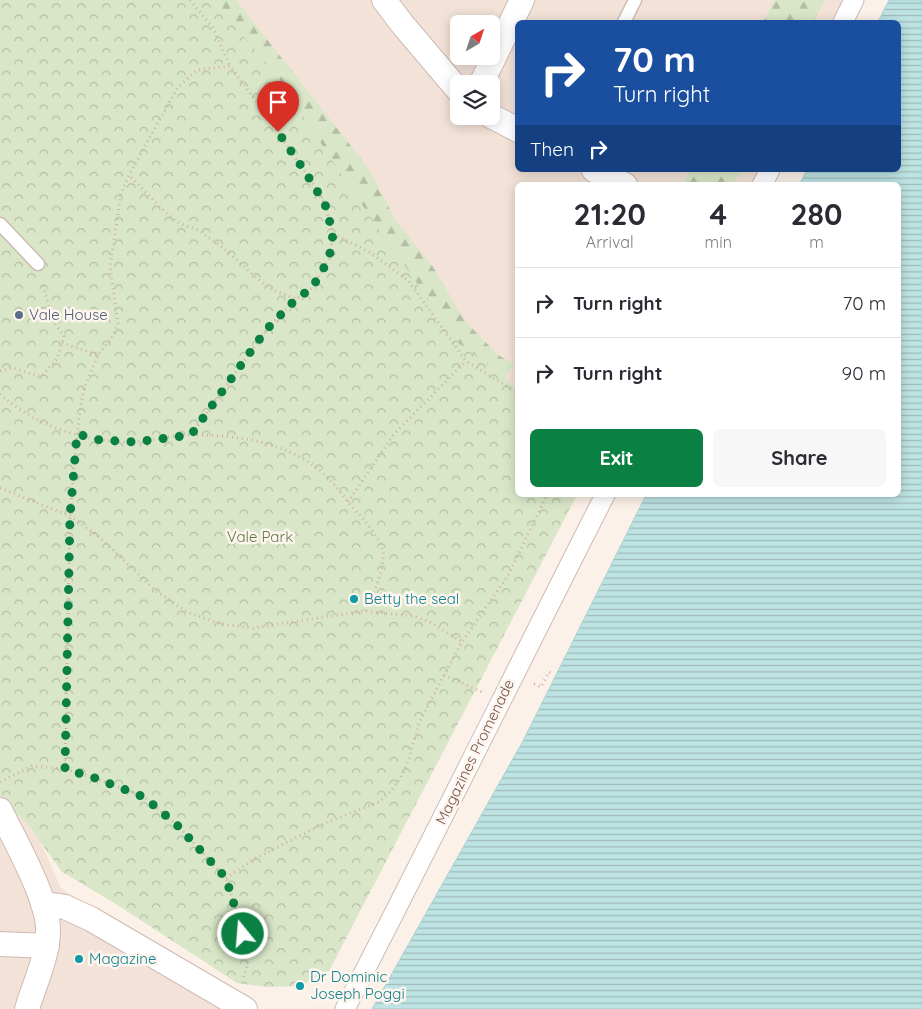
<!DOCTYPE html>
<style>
:root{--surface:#fff;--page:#f7f7f7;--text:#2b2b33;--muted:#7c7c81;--line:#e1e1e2;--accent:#0b8043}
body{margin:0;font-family:Quicksand,sans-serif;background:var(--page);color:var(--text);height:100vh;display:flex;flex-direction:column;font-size:19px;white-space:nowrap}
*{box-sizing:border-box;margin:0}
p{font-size:16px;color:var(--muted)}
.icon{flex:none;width:28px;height:28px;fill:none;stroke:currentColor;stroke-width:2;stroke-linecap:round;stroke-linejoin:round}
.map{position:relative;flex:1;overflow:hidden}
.drawer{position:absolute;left:515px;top:182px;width:386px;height:315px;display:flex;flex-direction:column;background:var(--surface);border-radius:8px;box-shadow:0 2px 12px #0003}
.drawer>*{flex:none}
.top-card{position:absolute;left:515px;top:20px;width:386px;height:152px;border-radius:8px;box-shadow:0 2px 12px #0003;background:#1a4fa0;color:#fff;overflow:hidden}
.needle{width:32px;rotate:39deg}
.fabs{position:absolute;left:450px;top:15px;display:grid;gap:10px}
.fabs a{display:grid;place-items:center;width:50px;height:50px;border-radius:8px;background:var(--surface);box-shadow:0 2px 12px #0003;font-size:25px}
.pin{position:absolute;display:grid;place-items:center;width:42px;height:42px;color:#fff;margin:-51px -21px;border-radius:50% 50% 50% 0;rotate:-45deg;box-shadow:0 0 5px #0007}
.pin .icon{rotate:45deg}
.me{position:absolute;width:55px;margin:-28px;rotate:343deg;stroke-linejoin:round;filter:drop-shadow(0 0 4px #0008)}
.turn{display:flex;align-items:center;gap:18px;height:105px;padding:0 15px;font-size:22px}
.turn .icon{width:65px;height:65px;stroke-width:2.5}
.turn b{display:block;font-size:35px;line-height:42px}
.then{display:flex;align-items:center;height:48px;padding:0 15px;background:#0003;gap:10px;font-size:19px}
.eta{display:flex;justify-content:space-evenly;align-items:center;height:85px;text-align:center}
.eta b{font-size:30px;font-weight:800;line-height:35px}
.cta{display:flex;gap:10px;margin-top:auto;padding:10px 15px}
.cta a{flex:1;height:58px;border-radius:8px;background:var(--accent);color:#fff;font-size:20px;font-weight:800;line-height:58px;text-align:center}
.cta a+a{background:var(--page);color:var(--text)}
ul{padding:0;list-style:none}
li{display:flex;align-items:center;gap:15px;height:70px;padding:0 15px;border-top:1px solid var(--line)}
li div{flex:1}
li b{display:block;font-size:19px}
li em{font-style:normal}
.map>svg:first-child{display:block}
</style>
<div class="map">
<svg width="922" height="1009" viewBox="0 0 922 1009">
<defs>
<pattern id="forest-firs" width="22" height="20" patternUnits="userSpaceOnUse" patternTransform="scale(1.25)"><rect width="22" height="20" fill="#d9e7c8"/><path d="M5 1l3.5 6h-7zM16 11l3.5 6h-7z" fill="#b4bea5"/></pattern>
<pattern id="park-crowns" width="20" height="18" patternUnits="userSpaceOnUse" patternTransform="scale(1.25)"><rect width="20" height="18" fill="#d9e7c8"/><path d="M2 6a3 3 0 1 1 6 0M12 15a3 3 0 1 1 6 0" fill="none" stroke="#b4bea5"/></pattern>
<pattern id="water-rules" width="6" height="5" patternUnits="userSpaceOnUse" patternTransform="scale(1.25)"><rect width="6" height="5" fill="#bee3e3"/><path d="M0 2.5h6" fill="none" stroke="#9fbbba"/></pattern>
</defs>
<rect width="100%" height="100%" fill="#fbf1e8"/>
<!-- residential -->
<g fill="#f2e2d7" fill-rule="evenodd">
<path d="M212,0H858L847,22H518V170H775L767,185H518L517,388L459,343ZM459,24H491V56H459ZM459,84H491V116H459Z"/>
<path d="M0,750L61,888L233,1004L237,1009H0Z"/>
</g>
<!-- forest -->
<g fill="url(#forest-firs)">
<path d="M184,0H236L369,169L396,221L433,267L465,321L498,355L514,364L497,391Z"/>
<path d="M775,0H825L813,22H763Z"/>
<path d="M690,170H741L733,185H692L684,181Z"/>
</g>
<!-- park -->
<path fill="url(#park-crowns)" d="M0,0H212L271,68L358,199L459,343L517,388L518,495H577L329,971L300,986L268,987L237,983L119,906L61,871L28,824L0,797Z"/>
<!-- water -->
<path fill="url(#water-rules)" stroke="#a5d3d4" d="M889,0H922V1009H372L523,741L646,495H899V185H799L807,170H899V22H878Z"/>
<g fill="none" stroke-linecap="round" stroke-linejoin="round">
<!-- service casing -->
<g stroke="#cebab2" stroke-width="15">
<g id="service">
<path d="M624,22L635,0"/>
<path d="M0,224L38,264"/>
</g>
</g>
<!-- pedestrian casing -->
<g stroke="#cebab2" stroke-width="21">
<g id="pedestrian">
<path d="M843,22L854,0"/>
<path d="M762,185L770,170"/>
<path d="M345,1009C433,839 518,666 605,495"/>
</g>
</g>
<!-- minor casing -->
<g stroke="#cebab2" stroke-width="26">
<g id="minor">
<path d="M384,0L403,25L459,91"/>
<path d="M481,84L522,0"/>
<path d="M491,116L518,130"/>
<path d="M594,170L625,185"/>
<path d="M0,810C14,839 49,900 48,931C48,956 34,985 27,1009"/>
<path d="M43,904L65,907L91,919L245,1009"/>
<path d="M0,944L47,946"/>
</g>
</g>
<!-- path -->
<g stroke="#d3b0a5" stroke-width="3" stroke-dasharray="1 4" stroke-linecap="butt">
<path d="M190,0L213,28L230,66"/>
<path d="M333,234L369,252L408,280L466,361L518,393"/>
<path d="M62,343L98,355"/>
<path d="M0,371L13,368L41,377L57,359L64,336L53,321L42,282"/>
<path d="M0,394C35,426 87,443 134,442C153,441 172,435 191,435L266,330L296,299"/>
<path d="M192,435C240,435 291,442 327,477C337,487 345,498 354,509C364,519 381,539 383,553C384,574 373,593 364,611"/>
<path d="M0,488L70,516L98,536L156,591L187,612L221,624L253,628L364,611L414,616L432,623L462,642"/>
<path d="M348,502L394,434L466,361"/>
<path d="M444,675L482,692"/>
<path d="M534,684L541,687L549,672L551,673"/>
<path d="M65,769L70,516L77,434L83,391L98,355L111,339L118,324L110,266L121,194L129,175L178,87L197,70L230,66L259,105L306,173L325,204L333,234L329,259L312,288L296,299L268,288L221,246L198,230L179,223L165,212L129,175"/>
<path d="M0,782L32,766L65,769L95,778L144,797L177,825L226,878L243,934L248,963L243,979"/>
<path d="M226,878L254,859L325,823L379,802L391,791L400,779L409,759L419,723L444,675L462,642L509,574L547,495"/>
</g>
<!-- service -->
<use href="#service" stroke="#fff" stroke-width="12"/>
<!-- pedestrian -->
<use href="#pedestrian" stroke="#fff" stroke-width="19"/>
<!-- minor -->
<use href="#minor" stroke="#fff" stroke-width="24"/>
</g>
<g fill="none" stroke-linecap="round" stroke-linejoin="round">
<!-- route -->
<path stroke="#0b8043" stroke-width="9" stroke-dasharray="0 16.2" d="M243,934L226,878L177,825L144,797L95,778L65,769L70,516L77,434L100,440L135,442L191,435L266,330L296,299L312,288L329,259L333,234L325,204L306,173L278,132"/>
</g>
<!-- markers -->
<circle fill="#5c6f8a" stroke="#fef5ee" stroke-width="2" cx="19" cy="315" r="5"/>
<g fill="#0f9aa8" stroke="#fef5ee" stroke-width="2">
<circle cx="354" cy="599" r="5"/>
<circle cx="79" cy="959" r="5"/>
<circle cx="300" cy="986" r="5"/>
</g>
<g text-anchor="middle" stroke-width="5" stroke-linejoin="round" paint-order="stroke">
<!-- service labels -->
<g font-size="15" fill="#4e5e75" stroke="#fef5ee" text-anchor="start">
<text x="29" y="320">Vale House</text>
</g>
<!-- park labels -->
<g font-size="15" fill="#5d7847" stroke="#fef5ee">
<text x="260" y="542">Vale Park</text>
</g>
<!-- culture labels -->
<g font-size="15" fill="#0d838f" stroke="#fef5ee" text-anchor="start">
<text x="364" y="604">Betty the seal</text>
<text x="89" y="964">Magazine</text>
<text x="310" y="982">Dr Dominic<tspan x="310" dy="17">Joseph Poggi</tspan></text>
</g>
<!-- street labels -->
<g font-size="15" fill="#73564e" stroke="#fef5ee">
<text transform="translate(475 752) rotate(-64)" y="5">Magazines Promenade</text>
</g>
</g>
</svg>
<div class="fabs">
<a><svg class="needle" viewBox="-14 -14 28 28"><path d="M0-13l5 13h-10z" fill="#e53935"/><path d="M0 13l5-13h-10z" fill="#7c7c81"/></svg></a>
<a><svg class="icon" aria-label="layers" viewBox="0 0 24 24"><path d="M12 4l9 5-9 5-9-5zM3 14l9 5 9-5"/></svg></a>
</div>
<div class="pin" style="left:278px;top:132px;background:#d93025"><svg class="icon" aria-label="arrive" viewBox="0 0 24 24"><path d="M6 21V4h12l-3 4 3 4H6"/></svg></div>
<svg class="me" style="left:243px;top:934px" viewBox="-20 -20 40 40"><circle r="17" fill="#0b8043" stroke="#fff" stroke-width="3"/><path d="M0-11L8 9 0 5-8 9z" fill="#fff"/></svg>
<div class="top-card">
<div class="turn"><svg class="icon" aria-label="right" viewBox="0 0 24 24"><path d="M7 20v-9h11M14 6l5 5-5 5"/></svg><div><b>70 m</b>Turn right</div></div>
<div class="then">Then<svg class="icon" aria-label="right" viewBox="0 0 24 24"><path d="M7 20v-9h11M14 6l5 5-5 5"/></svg></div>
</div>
<section class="drawer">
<div class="eta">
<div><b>21:20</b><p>Arrival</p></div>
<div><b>4</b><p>min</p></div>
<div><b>280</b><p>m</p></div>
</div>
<ul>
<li><svg class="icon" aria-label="right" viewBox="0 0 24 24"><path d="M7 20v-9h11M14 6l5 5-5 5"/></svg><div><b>Turn right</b></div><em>70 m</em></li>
<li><svg class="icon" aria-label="right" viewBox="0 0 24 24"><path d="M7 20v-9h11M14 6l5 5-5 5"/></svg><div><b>Turn right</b></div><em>90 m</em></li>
</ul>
<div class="cta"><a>Exit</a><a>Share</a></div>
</section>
</div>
